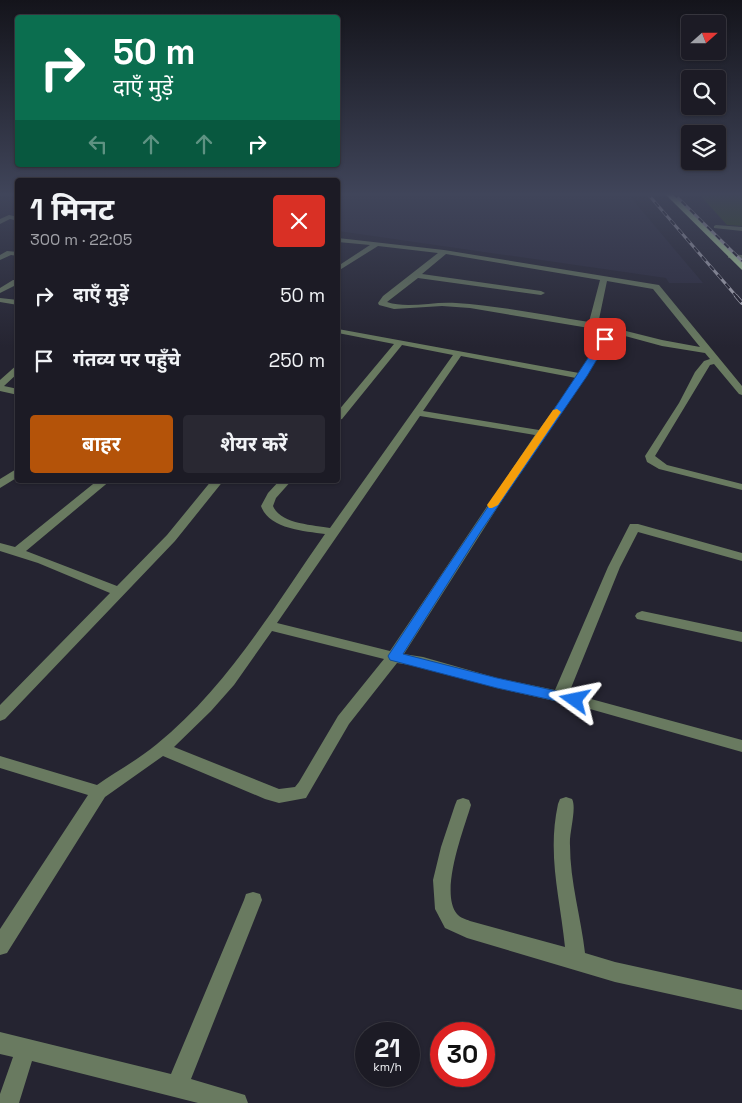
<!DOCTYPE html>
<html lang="hi">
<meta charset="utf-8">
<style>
:root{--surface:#1c1b25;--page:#292832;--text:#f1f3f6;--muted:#a0a1a7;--line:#3a3942;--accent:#b45309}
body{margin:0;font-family:"Space Grotesk","Noto Sans Devanagari",sans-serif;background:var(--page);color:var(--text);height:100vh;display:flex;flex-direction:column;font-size:19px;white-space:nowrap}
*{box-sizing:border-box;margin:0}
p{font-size:16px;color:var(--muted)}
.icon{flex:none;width:28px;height:28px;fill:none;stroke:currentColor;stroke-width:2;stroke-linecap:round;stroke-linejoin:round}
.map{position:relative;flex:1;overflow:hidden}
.sheet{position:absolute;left:15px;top:178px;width:325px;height:305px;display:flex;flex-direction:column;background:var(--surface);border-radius:5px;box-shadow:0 1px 4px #0004,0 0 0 1px var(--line)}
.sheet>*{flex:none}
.top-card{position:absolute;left:15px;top:15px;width:325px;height:152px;border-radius:5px;box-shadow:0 1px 4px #0004,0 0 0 1px var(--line);background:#0b6e4f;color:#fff;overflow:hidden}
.needle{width:32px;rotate:69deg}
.buttons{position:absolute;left:681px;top:15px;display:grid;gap:10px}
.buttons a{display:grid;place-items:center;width:45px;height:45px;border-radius:5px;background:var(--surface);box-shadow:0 1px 4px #0004,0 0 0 1px var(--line);font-size:25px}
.speed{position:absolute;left:355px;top:1022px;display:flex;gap:10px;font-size:25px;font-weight:700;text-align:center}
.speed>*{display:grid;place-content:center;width:65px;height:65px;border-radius:50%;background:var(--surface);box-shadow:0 1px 4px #0004,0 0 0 1px var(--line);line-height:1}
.speed small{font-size:12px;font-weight:400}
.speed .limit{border:8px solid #d22;background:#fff;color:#111}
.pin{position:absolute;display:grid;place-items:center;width:42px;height:42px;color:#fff;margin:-21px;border-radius:10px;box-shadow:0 2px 8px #0006}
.me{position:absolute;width:55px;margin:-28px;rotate:282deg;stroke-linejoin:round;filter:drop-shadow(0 0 4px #0008)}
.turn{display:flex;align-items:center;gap:18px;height:105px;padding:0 15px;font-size:22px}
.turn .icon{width:65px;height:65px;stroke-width:2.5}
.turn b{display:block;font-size:35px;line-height:42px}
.lanes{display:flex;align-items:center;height:48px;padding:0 15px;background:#0003;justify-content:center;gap:25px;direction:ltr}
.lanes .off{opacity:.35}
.round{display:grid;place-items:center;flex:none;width:52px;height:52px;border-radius:5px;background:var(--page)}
.headline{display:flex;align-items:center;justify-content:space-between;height:85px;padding:0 15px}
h1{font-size:30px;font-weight:700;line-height:38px}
.primary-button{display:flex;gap:10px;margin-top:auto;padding:10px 15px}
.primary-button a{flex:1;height:58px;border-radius:5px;background:var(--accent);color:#fff;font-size:20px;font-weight:700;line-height:58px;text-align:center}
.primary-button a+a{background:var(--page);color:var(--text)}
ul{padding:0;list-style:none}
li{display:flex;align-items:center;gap:15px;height:65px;padding:0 15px}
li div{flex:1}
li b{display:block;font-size:19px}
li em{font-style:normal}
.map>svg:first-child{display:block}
</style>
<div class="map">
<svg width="742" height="1103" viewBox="0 0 742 1103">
<rect width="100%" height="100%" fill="#252431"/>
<!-- built -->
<path fill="#2c2b3e" d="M338,193H627L703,283H669L666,278L338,231Z"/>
<!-- green -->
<path fill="#2f4917" d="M698,193H742V226L727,225Z"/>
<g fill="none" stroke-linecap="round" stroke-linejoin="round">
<!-- minor -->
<g fill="#697a60" fill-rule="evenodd">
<path d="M9,215L18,217V221L10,219L0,224V219Z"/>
<path d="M716,225L742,227V231L714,228V226Z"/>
<path d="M338,238L444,250L659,285L742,386V395L739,394L714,364L710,365L655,456L667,465L742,484V490L659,469L647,462L645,456L679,403L695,372L704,361L710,359L705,353L662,346L614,333L513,483L404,654L423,657L497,678L555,690L608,567L630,524H638L742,553V561L638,532L620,567L569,693L742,740V752L590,709L497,688L423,667L397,663L349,724L306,798L279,803L265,799L163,756L105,797L7,953L0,955V929L88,795L0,768V756L97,785C117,771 139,759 157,744C227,687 274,607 325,534C304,531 269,529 261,506L268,493L280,480H292L276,498L273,506C280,524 314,525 330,528L453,355L402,345L342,419L338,420V411L394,344L338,333V329L579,373L607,331L470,308L442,306L394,309L379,305L378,303L383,296L438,253L378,246L338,271V266L370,245L338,242ZM446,254L600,280L589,322C545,315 501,306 456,303C434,301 408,309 387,302L418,278L541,295L545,293L541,291L422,274ZM607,281L653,289L700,347L662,340L598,324ZM461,356L576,378L539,430L423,411ZM420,416L535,435L390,651L277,623ZM272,631L384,659L338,716L299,782L295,787L279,789L174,747L211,711L234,685Z"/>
<path d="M7,251L18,252V256L11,255L0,260V255Z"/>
<path d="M728,254L742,255V259L728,258Z"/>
<path d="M13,280H18V284L0,293V288Z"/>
<path d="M0,298L18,300V305L0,302Z"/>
<path d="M18,364V373L4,386L18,389V395L0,391V380Z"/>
<path d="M18,468V477L0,488V479Z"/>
<path d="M98,480H111L26,551L117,586L167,535L212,480H224L175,541L5,719L0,721V705L110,593L38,563L0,551V543L15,547Z"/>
<path d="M642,611L742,632V642L637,619L635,616L637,613Z"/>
<path d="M566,797L572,799C577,808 569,833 570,845C570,882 581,917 585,953L615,962L742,990V1010L615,982L467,938L445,928L435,909L433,880L441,847L455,805L457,800L463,798L469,800L471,805C464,829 439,892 457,914C460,918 466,919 470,921L565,947C560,897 547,855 558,804L560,799Z"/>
<path d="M253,892L260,894L262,900L191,1079L245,1095L248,1103H198L32,1061L19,1103H0V1094L13,1057L0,1054V1032L171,1074L244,900L246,894Z"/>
</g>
<!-- highway -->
<path fill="#c7f1af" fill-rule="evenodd" d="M664,193H672L742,262V270Z"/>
<!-- rail-far1 casing -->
<g stroke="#bbbac4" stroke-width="3">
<g id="rail-far1">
<path d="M647,193L737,297"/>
<path d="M673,193L742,261"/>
</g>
</g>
<!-- rail casing -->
<g stroke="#bbbac4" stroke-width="4">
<path id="rail" d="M736,296L742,303"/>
</g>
<!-- rail-far1 -->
<use href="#rail-far1" stroke="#1c1a27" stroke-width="2" stroke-dasharray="6" stroke-linecap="butt"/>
<!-- rail -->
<use href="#rail" stroke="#1c1a27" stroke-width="2.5" stroke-dasharray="8" stroke-linecap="butt"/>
</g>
<!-- sky -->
<linearGradient id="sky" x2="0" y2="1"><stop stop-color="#14141b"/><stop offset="0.56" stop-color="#40455a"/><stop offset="1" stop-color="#40455a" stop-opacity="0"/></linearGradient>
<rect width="742" height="347" fill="url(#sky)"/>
<!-- route -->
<path fill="#1a73e8" stroke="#114b97" d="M605,336L609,339L587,376L481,531L403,654L497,678L575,695L580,697L582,700L580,704L575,705L497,688L390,660L388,656L390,653C459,547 533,443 602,337Z"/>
<!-- slow -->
<path fill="#f59e0b" d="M557,409L561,412L498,505L492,508H489L487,505L553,410Z"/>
</svg>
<div class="buttons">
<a><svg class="needle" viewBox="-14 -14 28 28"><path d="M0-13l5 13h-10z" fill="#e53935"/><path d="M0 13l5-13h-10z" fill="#a0a1a7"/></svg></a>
<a><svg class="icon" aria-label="search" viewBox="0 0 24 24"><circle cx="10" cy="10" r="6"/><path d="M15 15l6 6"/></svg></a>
<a><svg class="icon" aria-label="layers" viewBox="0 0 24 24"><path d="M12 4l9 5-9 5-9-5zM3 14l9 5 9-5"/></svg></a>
</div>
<div class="speed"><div>21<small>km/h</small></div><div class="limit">30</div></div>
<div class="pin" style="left:605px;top:339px;background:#d93025"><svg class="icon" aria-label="arrive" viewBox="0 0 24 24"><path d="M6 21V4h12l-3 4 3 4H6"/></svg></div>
<svg class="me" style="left:575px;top:700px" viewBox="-20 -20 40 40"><path d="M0-17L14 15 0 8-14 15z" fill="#1a73e8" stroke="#fff" stroke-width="4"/></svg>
<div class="top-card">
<div class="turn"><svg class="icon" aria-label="right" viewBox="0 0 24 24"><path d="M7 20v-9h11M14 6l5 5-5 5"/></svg><div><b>50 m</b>दाएँ मुड़ें</div></div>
<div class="lanes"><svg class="icon off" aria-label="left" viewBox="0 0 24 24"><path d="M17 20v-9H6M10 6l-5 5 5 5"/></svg><svg class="icon off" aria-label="ahead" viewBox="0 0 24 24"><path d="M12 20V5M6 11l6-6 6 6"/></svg><svg class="icon off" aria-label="ahead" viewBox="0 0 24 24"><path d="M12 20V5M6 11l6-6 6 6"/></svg><svg class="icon" aria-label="right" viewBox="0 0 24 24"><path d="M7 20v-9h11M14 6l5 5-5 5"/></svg></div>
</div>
<section class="sheet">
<div class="headline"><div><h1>1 मिनट</h1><p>300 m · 22:05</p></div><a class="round" style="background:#d93025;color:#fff"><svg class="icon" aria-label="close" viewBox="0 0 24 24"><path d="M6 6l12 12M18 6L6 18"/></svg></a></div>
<ul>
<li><svg class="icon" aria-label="right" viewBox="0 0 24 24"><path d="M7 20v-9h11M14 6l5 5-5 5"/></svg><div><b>दाएँ मुड़ें</b></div><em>50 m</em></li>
<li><svg class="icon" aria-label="arrive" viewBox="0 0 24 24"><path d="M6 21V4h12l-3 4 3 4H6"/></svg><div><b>गंतव्य पर पहुँचे</b></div><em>250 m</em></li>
</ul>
<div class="primary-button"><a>बाहर</a><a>शेयर करें</a></div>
</section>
</div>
